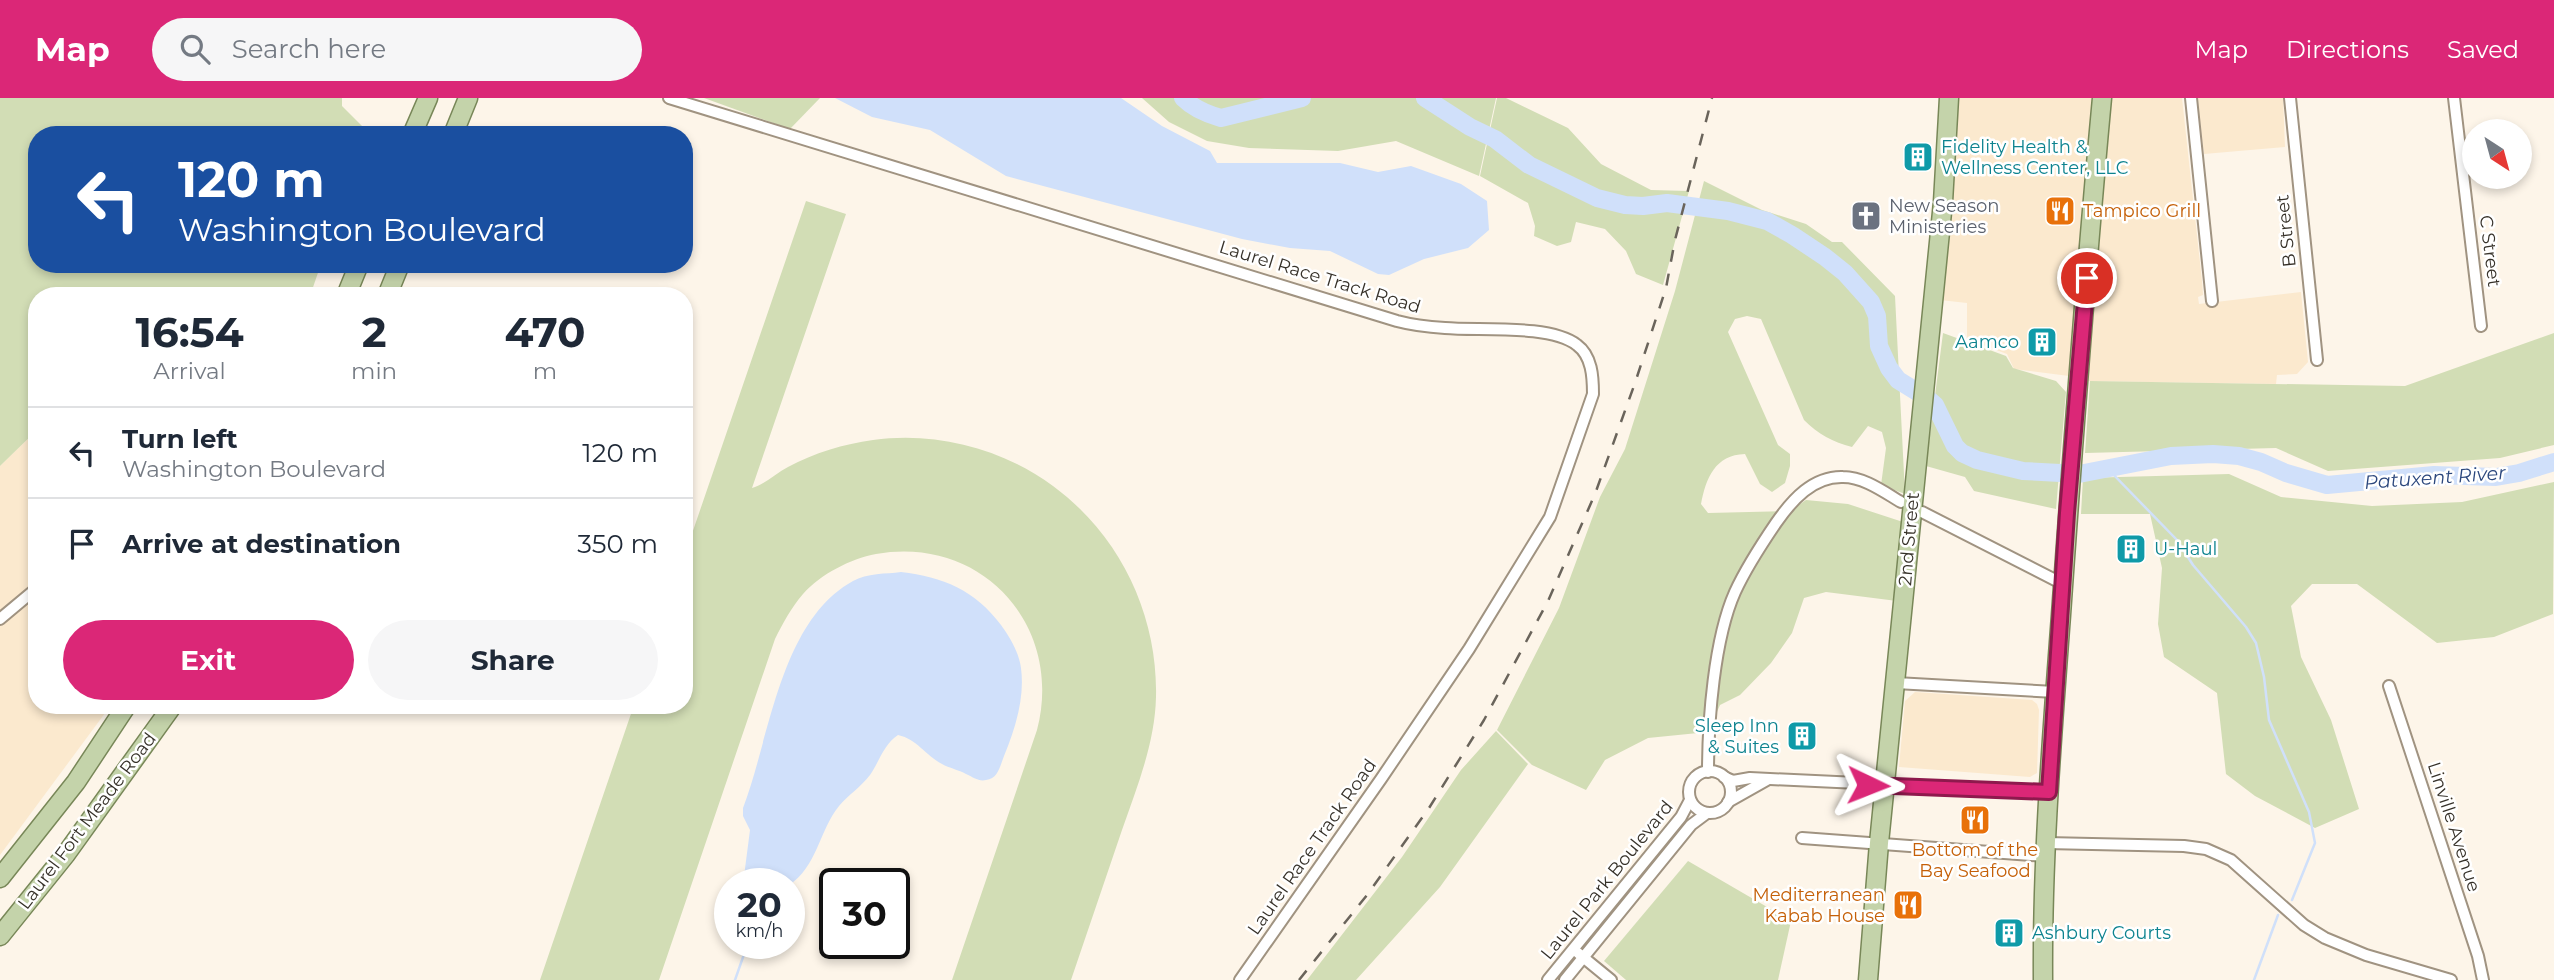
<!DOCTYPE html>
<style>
:root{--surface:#fff;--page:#f6f6f7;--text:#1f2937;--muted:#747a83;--line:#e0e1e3;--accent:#db2777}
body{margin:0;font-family:Montserrat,sans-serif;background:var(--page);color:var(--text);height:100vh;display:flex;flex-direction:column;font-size:26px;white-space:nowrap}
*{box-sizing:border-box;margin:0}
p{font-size:23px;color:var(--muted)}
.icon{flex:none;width:38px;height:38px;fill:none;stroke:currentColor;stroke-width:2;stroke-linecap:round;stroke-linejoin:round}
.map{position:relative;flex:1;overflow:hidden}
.side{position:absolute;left:28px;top:189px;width:665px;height:427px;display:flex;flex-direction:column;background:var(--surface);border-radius:28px;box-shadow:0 4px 10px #0003}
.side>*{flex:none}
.top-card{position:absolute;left:28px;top:28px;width:665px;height:147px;border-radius:28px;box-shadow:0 4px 10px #0003;background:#1a4fa0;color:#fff;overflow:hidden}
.needle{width:46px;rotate:144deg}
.tools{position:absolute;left:2462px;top:21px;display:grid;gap:14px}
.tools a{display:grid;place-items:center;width:70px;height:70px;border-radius:50%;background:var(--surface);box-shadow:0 4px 10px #0003;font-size:35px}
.speed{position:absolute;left:714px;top:770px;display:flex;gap:14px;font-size:35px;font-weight:700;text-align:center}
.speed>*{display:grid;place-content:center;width:91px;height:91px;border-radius:50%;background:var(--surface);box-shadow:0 4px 10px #0003;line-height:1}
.speed small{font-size:18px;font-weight:400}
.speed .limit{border:4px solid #111;border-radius:10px;background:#fff;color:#111}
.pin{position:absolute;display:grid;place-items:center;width:60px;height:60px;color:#fff;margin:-30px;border:4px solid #fff;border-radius:50%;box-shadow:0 2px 7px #0007}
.me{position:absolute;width:77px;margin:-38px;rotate:92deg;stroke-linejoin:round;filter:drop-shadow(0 0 5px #0008)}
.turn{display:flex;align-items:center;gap:24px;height:147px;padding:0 35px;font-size:32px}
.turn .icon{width:91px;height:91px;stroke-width:2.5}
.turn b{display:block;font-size:49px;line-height:60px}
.eta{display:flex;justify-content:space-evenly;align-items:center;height:119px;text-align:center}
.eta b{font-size:42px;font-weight:700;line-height:49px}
.cta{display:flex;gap:14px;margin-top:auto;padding:14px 35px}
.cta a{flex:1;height:80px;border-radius:42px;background:var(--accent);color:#fff;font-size:28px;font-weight:700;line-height:80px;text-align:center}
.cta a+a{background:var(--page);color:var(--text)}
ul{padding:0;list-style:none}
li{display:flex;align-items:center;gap:21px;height:91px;padding:0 35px;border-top:2px solid var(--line)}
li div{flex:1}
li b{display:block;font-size:26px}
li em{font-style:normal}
header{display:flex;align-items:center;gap:42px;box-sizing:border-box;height:98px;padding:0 35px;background:var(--accent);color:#fff}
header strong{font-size:33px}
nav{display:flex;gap:38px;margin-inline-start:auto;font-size:24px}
.search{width:490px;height:63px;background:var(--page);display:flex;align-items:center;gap:18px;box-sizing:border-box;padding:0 24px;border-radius:38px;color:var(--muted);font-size:26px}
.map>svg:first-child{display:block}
</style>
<header>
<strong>Map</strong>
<div class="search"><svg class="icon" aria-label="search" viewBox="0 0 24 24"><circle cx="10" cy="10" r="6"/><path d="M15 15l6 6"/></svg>Search here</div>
<nav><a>Map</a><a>Directions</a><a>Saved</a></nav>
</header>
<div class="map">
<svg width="2554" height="882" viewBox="0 0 2554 882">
<rect width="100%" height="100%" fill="#fdf5e9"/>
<!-- built -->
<g fill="#fbe9ce">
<path d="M1954,0H2093L2085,71L2069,278L2014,271L2007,256L1967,241V205L1940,202Z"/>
<path d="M2108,0H2182L2202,183L2203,197L2198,199L2199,206L2301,194L2308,264L2297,276L2277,277L2276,286L2086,283Z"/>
<path d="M2196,0H2283L2285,49L2204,56Z"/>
<path d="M37,332V607H111L0,757V368Z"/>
<path d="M1915,594L2032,602L2037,606L2039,612L2037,675L2030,679L1899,669L1905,603Z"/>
</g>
<!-- green -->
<g fill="#d2ddb5">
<path d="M0,0H342V8L365,31V37H37V166H321L310,198H37V332L0,368Z"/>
<path d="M704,0H820L790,31Z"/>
<path d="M1142,0H1496L1479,78L1396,43L1338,53L1249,50L1207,43L1169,24Z"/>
<path d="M1497,0H1506L1568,30L1601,66L1651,92L1689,93L1663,187L1636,176L1626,153L1605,131L1576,124L1571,144L1557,148L1534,138L1535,128L1528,105L1480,78Z"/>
<path d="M1704,83L1762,112L1806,126L1832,144H1842L1895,198L1905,396L1881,387L1886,350L1882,334L1868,328L1852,349C1833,344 1818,336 1804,322L1761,221L1747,218L1735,221L1728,234L1778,347L1790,356V368L1785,385L1772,394L1760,386L1745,356C1715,357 1706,380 1701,406L1708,415L1790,413L1806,402L1848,406L1903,424L1897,503L1826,494L1804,500L1792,535L1771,565L1740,597L1720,607L1708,634L1648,640L1605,662L1586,692L1532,667L1497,632L1559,510L1600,399L1625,351L1675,193Z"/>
<path d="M806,103L846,116L752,390C764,387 776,375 788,369C814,355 844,346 873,342C936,333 1003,351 1053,388C1120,437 1158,517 1156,599C1155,645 1137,689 1122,732C1105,782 1088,832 1071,882H952L1037,632C1064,529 983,437 876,456C850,461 821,476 803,496C791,510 783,525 775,541L659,882H540L634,607H684V459Z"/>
<path d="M1943,235L2006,258L2013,270L2056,283L2066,294L2056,411L1974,393L1965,379L1926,368Z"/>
<path d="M2554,235V347L2500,360L2328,373L2276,350L2085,355L2090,283L2405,288Z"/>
<path d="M2229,376L2281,399L2372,408L2462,404L2554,384L2553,516L2494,539L2437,545L2357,486H2312L2291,508L2301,559L2331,622L2359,711L2315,730L2255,698L2226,676L2217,595L2164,559L2158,526L2162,470L2150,416H2081L2083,380Z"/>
<path d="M1496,633L1528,666L1440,789L1356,882H1307L1402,759L1461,672Z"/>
<path d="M1688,763L1791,823L1778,882H1626L1604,863Z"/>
</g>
<!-- water -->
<g fill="#d0e0fa">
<path d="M835,0H1121L1162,28L1210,53L1217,65H1340L1378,74L1411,68L1461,86L1487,103L1489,132L1468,150L1424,161L1389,177L1378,176L1330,153L1290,150L1242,141L1006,78L930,32L872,19Z"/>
<path d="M901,474C943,479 975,492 1001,527C1010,539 1019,555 1021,570C1025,600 1015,631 1004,658C1000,668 998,681 986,682C979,684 973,679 966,676C959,672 949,670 942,666C925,657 917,641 898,637C884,646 879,664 870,677C861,689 848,697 839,708C819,733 817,769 789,787L743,786L750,732L743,718V710C770,640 780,523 853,483C867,475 886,476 901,474Z"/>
</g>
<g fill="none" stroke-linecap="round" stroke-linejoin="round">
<!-- stream -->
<g stroke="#d0e0fa" stroke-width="2.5">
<path d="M2108,371L2177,442L2193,467L2246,529L2256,545L2264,579L2269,622L2309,714L2315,745L2292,802"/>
<path d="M735,882L748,845"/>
<path d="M2254,882L2278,817"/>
</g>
<!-- river -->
<g stroke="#d0e0fa" stroke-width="18">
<path d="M1183,0C1194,11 1206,16 1221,20L1302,0"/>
<path d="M1425,0L1470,29L1495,41L1529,67L1597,100L1625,107L1643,108L1667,105L1728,113L1767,123L1792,137L1825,159L1845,175L1871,204L1877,218L1879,248L1889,270L1898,282L1927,300L1935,307L1955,348L1962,355L1977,362L2023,373L2079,376L2171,358L2213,356L2239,358L2261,364L2286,375L2327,387L2434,377L2496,379L2519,375L2554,364"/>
</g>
<!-- street casing -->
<g stroke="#a09381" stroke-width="14">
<g id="street">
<path d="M669,0L1397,223C1412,227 1429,229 1445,230C1479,233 1550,226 1577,247C1592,258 1593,279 1593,296L1550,419L1469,551L1381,681L1240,882"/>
<path d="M2191,0L2212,203"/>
<path d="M2290,0L2317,262"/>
<path d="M2454,0L2481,228"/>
<path d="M1922,414L2063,486"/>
<path d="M0,521L37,490"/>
<path d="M1896,585L2055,594"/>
<path d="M2389,588L2478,858L2483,882"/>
<circle cx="1710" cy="694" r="21"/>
<path d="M1708,674C1708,623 1714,541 1735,494C1746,470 1761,447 1776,425C1792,402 1813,378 1843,379C1864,379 1884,394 1901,404"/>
<path d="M1724,679L1733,683L1750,680L2049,694"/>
<path d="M1728,704L1767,682"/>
<path d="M1802,740L2045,758"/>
<path d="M2046,745L2184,748L2206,751L2231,762L2304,827L2325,840L2366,857L2451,882"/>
<path d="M1578,855L1611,882"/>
<path d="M1548,882L1681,719L1690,702"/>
<path d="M1565,882L1691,727L1707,715"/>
</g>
</g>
<!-- primary casing -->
<g stroke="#788758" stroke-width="21">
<g id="primary">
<path d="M412,37L428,0"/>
<path d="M453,37L468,0"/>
<path d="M346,198L359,166"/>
<path d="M387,198L400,166"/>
<path d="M0,780L76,684L127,607"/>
<path d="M0,838L66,756L173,607"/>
<path d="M1868,882L1879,745L1943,104L1949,0"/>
<path d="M2043,882C2042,760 2052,639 2061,517C2073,345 2086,172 2102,0"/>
</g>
</g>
<!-- street -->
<use href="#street" stroke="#fff" stroke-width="10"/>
<!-- primary -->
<use href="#primary" stroke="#c4d3aa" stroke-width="18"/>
<!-- rail -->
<path stroke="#6a645b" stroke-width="2.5" stroke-dasharray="12 12" stroke-linecap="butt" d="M1299,882L1367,797L1429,710L1484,622L1548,503L1595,396L1635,285L1666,190L1675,142L1712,0"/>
</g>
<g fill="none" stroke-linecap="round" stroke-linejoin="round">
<!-- route casing -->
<g stroke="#8e194d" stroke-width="18">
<path id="route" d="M1868,687L2049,694L2067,415L2087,180"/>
</g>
<!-- route -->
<use href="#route" stroke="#db2777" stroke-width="12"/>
</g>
<!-- icons -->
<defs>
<g id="building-square" transform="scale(1.575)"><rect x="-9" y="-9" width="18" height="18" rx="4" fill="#0f9aa8" stroke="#fff"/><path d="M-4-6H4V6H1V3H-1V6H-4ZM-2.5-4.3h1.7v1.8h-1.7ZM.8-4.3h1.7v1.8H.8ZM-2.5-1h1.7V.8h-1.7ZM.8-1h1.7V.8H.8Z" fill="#fff"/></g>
<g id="restaurant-square" transform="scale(1.575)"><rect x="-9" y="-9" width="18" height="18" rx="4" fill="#e8710a" stroke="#fff"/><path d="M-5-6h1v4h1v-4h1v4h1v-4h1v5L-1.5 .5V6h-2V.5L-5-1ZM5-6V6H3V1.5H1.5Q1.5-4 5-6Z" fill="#fff"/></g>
<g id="church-square" transform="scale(1.575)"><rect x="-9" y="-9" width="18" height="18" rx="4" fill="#6b7280" stroke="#fff"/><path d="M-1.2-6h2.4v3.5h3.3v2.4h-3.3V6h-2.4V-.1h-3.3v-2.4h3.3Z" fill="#fff"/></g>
</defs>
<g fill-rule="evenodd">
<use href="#building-square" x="1918" y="59"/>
<use href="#restaurant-square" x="2060" y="113"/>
<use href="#church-square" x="1866" y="118"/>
<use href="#building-square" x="2042" y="244"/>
<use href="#building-square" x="2131" y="451"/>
<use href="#building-square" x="1802" y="638"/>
<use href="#restaurant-square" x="1975" y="722"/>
<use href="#restaurant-square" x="1908" y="807"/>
<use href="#building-square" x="2009" y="835"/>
</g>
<g text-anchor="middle" stroke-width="5" stroke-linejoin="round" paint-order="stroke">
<!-- culture labels -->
<g font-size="18" fill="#0d838f" stroke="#fff" text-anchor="start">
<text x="1941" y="55">Fidelity Health &amp;<tspan x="1941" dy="21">Wellness Center, LLC</tspan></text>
<text x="2019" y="250" text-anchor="end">Aamco</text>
<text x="2154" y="457">U-Haul</text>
<text x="1779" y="634" text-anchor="end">Sleep Inn<tspan x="1779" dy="21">&amp; Suites</tspan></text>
<text x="2032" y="841">Ashbury Courts</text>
</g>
<!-- worship labels -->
<g font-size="18" fill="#5b616d" stroke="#fff" text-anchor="start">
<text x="1889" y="114">New Season<tspan x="1889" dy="21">Ministeries</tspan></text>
</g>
<!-- food labels -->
<g font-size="18" fill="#c56008" stroke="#fff" text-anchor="start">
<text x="2083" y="119">Tampico Grill</text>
<text x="1975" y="758" text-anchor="middle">Bottom of the<tspan x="1975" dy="21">Bay Seafood</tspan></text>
<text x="1885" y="803" text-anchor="end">Mediterranean<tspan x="1885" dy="21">Kabab House</tspan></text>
</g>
<!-- street labels -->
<g font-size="18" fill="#363129" stroke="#fff">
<text transform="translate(2286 133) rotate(-96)" y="6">B Street</text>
<text transform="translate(2490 153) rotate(83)" y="6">C Street</text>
<text transform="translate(1320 179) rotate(17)" y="6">Laurel Race Track Road</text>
<text transform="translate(1909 441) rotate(-85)" y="6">2nd Street</text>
<text transform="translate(87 723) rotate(-53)" y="6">Laurel Fort Meade Road</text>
<text transform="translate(2454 729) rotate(72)" y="6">Linville Avenue</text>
<text transform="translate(1312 749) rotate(-55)" y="6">Laurel Race Track Road</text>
<text transform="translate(1607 782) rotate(-51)" y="6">Laurel Park Boulevard</text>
</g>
<!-- water labels -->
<g font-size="19" font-style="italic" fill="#2b477d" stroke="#fff">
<text transform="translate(2435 379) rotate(-4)" y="7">Patuxent River</text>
</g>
</g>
</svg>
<div class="tools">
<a><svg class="needle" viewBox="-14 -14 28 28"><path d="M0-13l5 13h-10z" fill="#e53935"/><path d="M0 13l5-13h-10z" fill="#747a83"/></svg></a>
</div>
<div class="speed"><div>20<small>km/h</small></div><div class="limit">30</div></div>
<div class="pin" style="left:2087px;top:180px;background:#d93025"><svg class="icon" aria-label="arrive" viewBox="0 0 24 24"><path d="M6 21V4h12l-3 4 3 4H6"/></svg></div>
<svg class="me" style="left:1868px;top:687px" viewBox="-20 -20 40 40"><path d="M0-17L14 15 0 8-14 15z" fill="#db2777" stroke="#fff" stroke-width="4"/></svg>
<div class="top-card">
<div class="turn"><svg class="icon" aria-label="left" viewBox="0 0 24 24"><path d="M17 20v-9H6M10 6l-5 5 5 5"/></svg><div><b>120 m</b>Washington Boulevard</div></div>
</div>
<section class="side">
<div class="eta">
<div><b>16:54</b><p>Arrival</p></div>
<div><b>2</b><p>min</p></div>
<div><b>470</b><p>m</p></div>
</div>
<ul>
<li><svg class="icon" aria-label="left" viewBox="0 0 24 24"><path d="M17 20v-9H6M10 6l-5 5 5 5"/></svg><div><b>Turn left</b><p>Washington Boulevard</p></div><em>120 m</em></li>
<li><svg class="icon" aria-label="arrive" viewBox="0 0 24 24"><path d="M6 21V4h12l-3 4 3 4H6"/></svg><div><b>Arrive at destination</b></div><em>350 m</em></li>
</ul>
<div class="cta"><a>Exit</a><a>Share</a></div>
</section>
</div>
